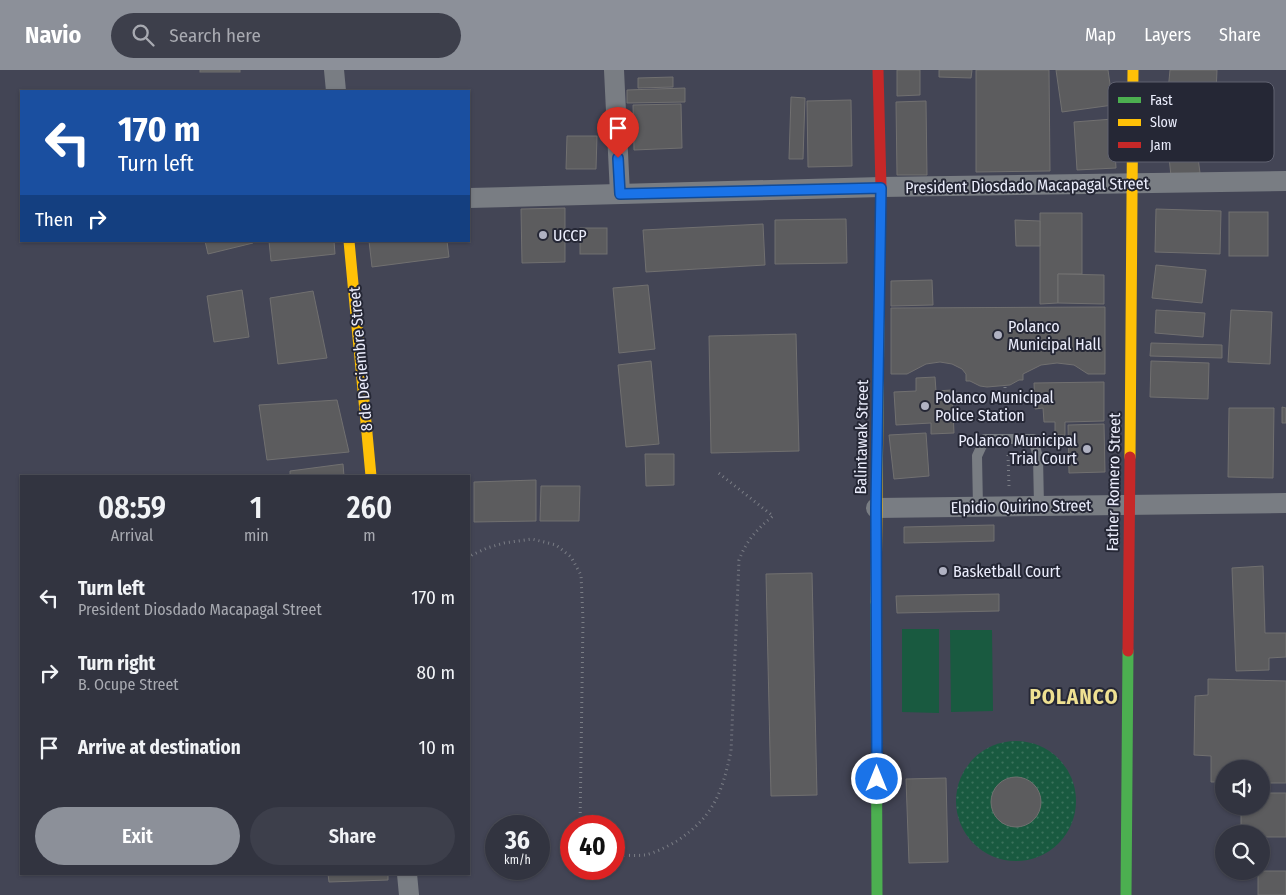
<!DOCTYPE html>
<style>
:root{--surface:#323440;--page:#3d3f4b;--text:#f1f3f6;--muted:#a8aab1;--line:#4d4f59;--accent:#8c9099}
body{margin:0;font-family:"Fira Sans Condensed",sans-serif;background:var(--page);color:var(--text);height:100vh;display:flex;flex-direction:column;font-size:19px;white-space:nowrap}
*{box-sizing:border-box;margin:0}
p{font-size:16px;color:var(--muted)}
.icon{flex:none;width:28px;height:28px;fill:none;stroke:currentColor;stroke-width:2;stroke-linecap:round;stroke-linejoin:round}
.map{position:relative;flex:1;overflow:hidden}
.side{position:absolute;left:20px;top:405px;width:450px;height:400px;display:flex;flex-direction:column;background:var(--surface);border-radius:0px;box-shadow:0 1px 4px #0004,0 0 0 1px var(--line)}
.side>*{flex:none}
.guide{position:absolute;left:20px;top:20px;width:450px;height:152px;border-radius:0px;box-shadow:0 1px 4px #0004,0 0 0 1px var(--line);background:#1a4fa0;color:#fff;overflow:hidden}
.fabs{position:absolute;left:1215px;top:690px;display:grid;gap:10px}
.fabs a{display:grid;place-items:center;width:55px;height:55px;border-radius:50%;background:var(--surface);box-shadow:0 1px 4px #0004,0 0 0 1px var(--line);font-size:25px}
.speed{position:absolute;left:485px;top:745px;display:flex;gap:10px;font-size:25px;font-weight:700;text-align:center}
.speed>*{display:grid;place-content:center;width:65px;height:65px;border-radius:50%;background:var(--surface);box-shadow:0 1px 4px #0004,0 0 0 1px var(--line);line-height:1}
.speed small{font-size:12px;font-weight:400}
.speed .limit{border:8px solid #d22;background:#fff;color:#111}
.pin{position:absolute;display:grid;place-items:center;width:42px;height:42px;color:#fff;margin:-51px -21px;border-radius:50% 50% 50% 0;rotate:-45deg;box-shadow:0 0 5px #0007}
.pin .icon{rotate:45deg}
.me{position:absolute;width:55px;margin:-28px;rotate:0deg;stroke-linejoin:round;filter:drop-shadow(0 0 4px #0008)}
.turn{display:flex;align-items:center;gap:18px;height:105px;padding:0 15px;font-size:22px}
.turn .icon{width:65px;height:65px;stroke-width:2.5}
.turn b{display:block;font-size:35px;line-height:42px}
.then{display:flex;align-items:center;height:48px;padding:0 15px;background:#0003;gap:10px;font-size:19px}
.eta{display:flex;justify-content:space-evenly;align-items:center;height:85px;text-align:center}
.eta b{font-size:30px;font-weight:600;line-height:35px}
.primary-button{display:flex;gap:10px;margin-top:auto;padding:10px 15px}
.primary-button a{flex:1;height:58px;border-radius:30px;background:var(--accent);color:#fff;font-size:20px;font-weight:600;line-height:58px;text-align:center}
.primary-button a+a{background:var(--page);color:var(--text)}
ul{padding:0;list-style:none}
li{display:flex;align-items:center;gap:15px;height:75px;padding:0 15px}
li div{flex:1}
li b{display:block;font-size:19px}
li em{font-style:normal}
header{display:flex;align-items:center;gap:30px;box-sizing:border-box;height:70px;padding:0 25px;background:var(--accent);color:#fff}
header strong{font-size:24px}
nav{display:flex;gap:28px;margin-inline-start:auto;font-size:18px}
.search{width:350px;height:45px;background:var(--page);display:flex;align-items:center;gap:12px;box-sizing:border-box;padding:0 18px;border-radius:28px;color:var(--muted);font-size:19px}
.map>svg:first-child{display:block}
</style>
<header>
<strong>Navio</strong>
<div class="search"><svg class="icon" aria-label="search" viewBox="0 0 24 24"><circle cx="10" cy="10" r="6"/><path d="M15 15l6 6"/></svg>Search here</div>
<nav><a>Map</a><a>Layers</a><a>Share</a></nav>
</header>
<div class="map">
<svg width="1286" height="825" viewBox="0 0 1286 825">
<defs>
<pattern id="park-dots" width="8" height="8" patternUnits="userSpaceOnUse" patternTransform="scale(1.25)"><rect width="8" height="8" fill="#195a40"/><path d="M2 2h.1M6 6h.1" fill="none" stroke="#3b725c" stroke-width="1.8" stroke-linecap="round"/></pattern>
</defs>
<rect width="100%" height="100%" fill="#434555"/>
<!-- grass -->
<g fill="#195a40">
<path d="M902,559H939V643L902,642Z"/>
<path d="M950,560H992L993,641L951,642Z"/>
</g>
<!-- park -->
<circle fill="url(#park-dots)" cx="1016" cy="731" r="60"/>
<!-- building -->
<g fill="#5c5c5e" stroke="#717070">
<rect x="200" y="0" width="40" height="2"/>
<path d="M897,0H920V25L897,26Z"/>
<path d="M939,0H972L971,8L939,7Z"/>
<path d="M976,0H1049L1050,101L976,102Z"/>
<path d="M1056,0H1108L1113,35L1062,42Z"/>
<path d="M1170,0H1217L1216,24L1168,21Z"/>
<path d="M673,7V17L638,18V8Z"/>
<path d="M685,18V32L627,33V20Z"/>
<path d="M791,27L805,28L803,89H789Z"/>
<path d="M851,30L852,96L808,97L807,31Z"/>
<path d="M926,31L927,105H897L896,32Z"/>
<path d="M681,34L682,78L634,80L633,35Z"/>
<path d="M1113,49L1116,98L1077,100L1074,52Z"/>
<path d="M1194,56L1200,103L1171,106L1166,59Z"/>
<path d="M567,66H597L596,99H566Z"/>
<path d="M565,138V192L522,193L521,139Z"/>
<path d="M1156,139L1221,141L1220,184L1155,182Z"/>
<rect x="1229" y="142" width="39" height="44"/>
<path d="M1040,143H1082V204H1058V233L1040,234Z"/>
<path d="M846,149L847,193L775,194V150Z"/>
<path d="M1015,150L1040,151V176H1016Z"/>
<path d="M763,154L765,195L646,202L643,160Z"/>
<rect x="580" y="158" width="27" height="26"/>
<path d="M205,171H252L253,173L208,184Z"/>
<path d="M269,171H334L335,184L271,191Z"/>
<path d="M369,171H447L449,187L372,197Z"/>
<path d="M1156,195L1206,200L1202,233L1152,228Z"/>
<path d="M1058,204L1104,205V234L1058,233Z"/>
<path d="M932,210L933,235L891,236V211Z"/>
<path d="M648,215L655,279L619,283L613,218Z"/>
<path d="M242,220L249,267L214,272L207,226Z"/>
<path d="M313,221L327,288L278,294L270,228Z"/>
<path d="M1105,237V304H1088L1074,295L1057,293L1041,295L1023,304V310H1019L1010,315L987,317L980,316L970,311H966V304L962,299L952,294L940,292L926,294L907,304H891V238Z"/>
<path d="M1156,240L1205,243L1203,267L1155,263Z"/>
<path d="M1231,240L1272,242L1270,294L1228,292Z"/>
<path d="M796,264L799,381L711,383L709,266Z"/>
<path d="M1151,273L1222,275V288L1150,286Z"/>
<path d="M651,291L659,374L626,377L618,295Z"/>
<path d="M1151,291L1209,293L1208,329L1150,327Z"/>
<path d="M935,307L936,321L952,320L954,363L931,364V353L896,355L894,322L916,321V308Z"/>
<path d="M1104,312V351L1065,352V365H1055V352H1044L1043,338L1035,339L1034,313Z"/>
<path d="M337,330L349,382L267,390L259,335Z"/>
<path d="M1282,337L1286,338V353H1282Z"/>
<path d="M1229,338H1274L1273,408L1228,407Z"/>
<path d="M1104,354L1105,402L1069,403L1068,355Z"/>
<path d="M926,363L929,406L894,409L889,365Z"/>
<path d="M645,384H674V415L646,416Z"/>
<path d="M343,394L344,406H290V401Z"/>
<path d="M536,410V451L474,452V412Z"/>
<path d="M541,416H580L579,451H540Z"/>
<path d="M994,455V471L904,473V457Z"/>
<path d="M1263,496L1265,563H1286V587L1269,588V600L1236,601L1232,498Z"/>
<path d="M812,503L817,725L771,726L766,504Z"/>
<path d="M999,524V541L897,543L896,526Z"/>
<path d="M1208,609L1286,611V713H1261V699H1224V712H1211V686L1194,685L1195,626L1208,625Z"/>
<circle cx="1016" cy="732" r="25"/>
<path d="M946,708L948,792L909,793L906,709Z"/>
<path d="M1261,723H1286V767H1261V764H1241V736H1261Z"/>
<rect x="1258" y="801" width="28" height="24"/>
<path d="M328,804H388V810L329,812Z"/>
</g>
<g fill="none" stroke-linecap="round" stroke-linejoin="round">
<!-- path -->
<g stroke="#7a7d85" stroke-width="3" stroke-dasharray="1 4" stroke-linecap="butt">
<path d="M1005,317L1006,354"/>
<path d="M1008,385L1009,416"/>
<path d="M469,490L472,485L487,478L504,473L532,469L556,475L571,487L581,505L583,550L580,756"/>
<path d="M614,785C624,785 635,786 645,785C655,783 668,776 677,771C714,746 722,723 731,681L739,490C747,470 756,460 773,446L716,401"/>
</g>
<!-- lane -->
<path stroke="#797d83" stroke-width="10" d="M978,437L977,386L985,369H1033L1038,387L1039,436"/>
<!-- street -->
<g stroke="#797d83" stroke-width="20">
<path d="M334,0L336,21"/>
<path d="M614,0L620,124"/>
<path d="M469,128L881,117L1286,111"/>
<path d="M876,438L1286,433"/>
<path d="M407,804L409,825"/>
</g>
<!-- fast -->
<g stroke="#4caf50" stroke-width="11">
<path d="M876,532L877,825"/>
<path d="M1126,825L1128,581"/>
</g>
<!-- slow -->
<g stroke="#ffc107" stroke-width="11">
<path d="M349,171L371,406"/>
<path d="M1130,387L1133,0"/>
<path d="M876,532L879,243"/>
</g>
<!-- jam -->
<g stroke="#c62828" stroke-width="11">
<path d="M878,0L881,117L879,243"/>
<path d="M1128,581L1130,387"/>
</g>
</g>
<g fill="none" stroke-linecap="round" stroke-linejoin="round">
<!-- route casing -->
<g stroke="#114b97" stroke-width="12">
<path id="route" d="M618,88L620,124L881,118L876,438L877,709"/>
</g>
<!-- route -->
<use href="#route" stroke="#1a73e8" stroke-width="9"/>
</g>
<!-- markers -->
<g fill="#b0b2c2" stroke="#252735" stroke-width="2">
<circle cx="543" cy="165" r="5"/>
<circle cx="998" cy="265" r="5"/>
<circle cx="925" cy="336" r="5"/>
<circle cx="1087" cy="379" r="5"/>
<circle cx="943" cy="501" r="5"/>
</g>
<g text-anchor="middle" stroke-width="4" stroke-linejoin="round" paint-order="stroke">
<!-- street labels -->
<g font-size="16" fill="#ebedfc" stroke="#252735">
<text transform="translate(1027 115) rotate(-1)" y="6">President Diosdado Macapagal Street</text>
<text transform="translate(360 289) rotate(-95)" y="6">8 de Deciembre Street</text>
<text transform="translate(861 367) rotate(-89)" y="6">Balintawak Street</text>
<text transform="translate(1113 412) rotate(-89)" y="6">Father Romero Street</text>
<text transform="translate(1021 436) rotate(-1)" y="6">Elpidio Quirino Street</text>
</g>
<!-- poi labels -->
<g font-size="16" fill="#ebedfc" stroke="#252735" text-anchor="start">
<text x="553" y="171">UCCP</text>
<text x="1008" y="262">Polanco<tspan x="1008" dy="18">Municipal Hall</tspan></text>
<text x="935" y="333">Polanco Municipal<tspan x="935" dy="18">Police Station</tspan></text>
<text x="1077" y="376" text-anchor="end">Polanco Municipal<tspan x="1077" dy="18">Trial Court</tspan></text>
<text x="953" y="507">Basketball Court</text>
</g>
<!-- district labels -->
<g font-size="21" font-weight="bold" letter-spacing="1" fill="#efe192" stroke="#252735">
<text x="1074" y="634">POLANCO</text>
</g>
</g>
<!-- legend -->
<rect x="1108" y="12" width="166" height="80" rx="8" fill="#252735" stroke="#606271" stroke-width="1"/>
<rect x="1118" y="27" width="23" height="6" fill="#4caf50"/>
<rect x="1118" y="49" width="23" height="7" fill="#ffc107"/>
<rect x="1118" y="72" width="23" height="6" fill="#c62828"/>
<g font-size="14" fill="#ebedfc">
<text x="1150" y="35">Fast</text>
<text x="1150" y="57">Slow</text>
<text x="1150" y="80">Jam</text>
</g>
</svg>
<div class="fabs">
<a><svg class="icon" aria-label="sound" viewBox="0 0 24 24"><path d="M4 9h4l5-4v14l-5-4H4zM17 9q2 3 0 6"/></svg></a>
<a><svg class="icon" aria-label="search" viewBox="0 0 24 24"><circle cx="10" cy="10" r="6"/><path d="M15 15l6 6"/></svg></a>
</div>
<div class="speed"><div>36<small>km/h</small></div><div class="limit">40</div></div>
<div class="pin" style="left:618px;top:88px;background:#d93025"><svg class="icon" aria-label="arrive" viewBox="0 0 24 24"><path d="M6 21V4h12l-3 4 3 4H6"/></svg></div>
<svg class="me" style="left:877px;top:709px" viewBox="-20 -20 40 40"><circle r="17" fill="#1a73e8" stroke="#fff" stroke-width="3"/><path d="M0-11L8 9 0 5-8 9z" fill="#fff"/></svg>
<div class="guide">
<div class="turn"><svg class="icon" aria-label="left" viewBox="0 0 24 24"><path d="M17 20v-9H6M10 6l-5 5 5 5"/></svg><div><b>170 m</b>Turn left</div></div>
<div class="then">Then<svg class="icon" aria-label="right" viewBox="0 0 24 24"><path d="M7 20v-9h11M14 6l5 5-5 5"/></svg></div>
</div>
<section class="side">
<div class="eta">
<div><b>08:59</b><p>Arrival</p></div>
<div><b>1</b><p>min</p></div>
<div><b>260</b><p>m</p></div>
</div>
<ul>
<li><svg class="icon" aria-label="left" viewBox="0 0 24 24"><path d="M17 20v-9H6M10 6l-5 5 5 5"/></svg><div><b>Turn left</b><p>President Diosdado Macapagal Street</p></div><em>170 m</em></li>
<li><svg class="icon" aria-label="right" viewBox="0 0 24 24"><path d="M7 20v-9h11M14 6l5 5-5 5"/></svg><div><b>Turn right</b><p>B. Ocupe Street</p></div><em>80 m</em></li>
<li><svg class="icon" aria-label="arrive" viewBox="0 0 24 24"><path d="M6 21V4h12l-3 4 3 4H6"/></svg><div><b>Arrive at destination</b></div><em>10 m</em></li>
</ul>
<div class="primary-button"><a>Exit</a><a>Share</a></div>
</section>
</div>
